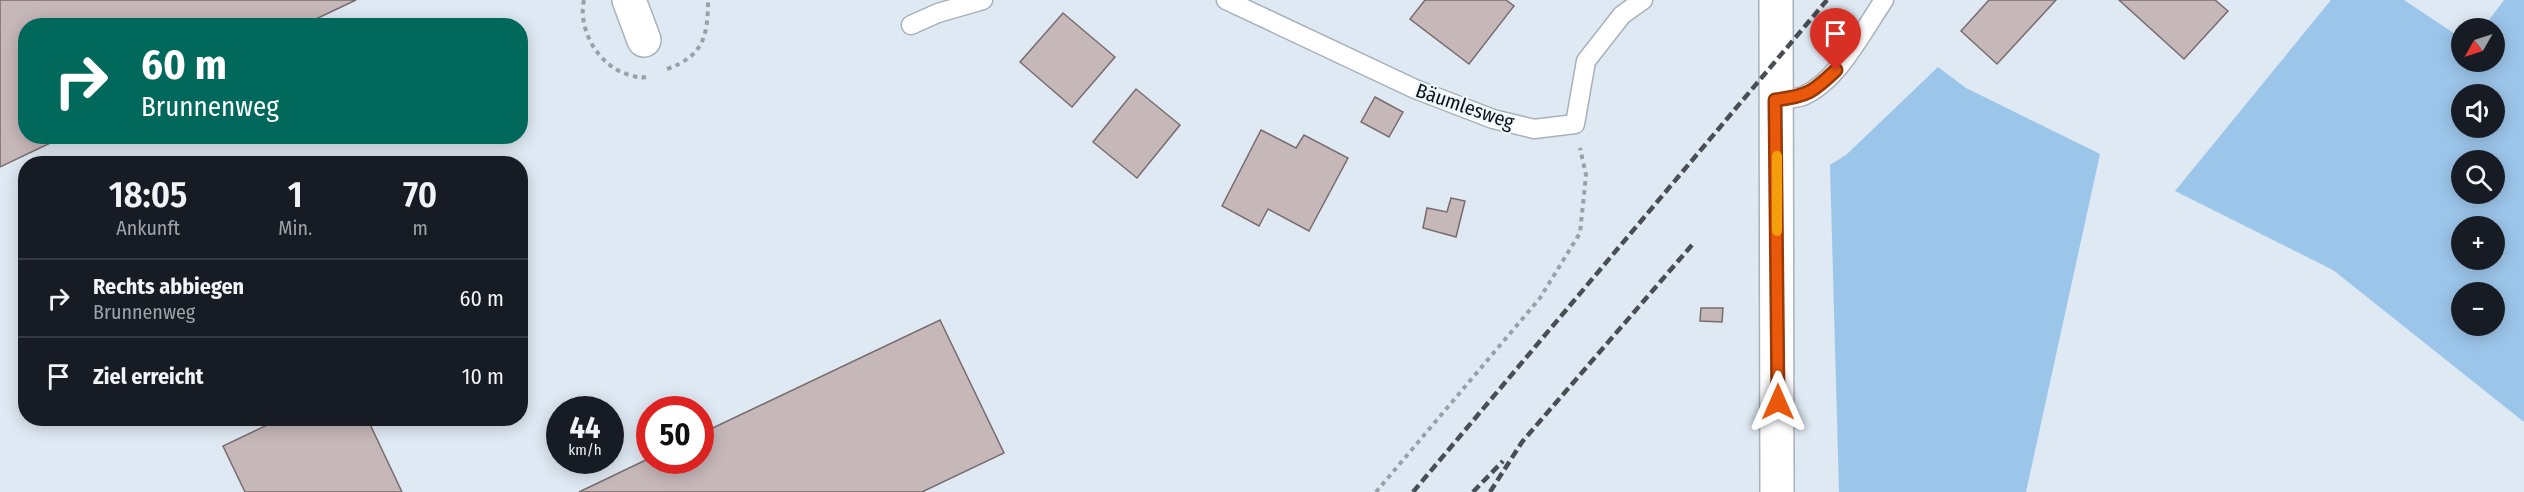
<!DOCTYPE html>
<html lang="de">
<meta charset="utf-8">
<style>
:root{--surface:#171b24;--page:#20242c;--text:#f1f3f6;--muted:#9ea1a6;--line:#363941}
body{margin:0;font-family:"Fira Sans Condensed",sans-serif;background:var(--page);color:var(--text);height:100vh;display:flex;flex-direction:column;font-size:22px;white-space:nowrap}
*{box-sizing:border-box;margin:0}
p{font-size:20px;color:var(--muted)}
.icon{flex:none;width:33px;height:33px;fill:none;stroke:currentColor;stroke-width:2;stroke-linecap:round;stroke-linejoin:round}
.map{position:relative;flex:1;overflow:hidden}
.side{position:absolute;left:18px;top:156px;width:510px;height:270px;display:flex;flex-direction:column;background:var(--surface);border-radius:24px;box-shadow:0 3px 15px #0003}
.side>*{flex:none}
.banner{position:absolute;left:18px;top:18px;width:510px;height:126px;border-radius:24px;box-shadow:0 3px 15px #0003;background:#00695c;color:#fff;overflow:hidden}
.needle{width:39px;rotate:231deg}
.buttons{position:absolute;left:2451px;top:18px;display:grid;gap:12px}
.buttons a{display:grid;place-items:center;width:54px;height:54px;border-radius:50%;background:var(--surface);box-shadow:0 3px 15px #0003;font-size:30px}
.speed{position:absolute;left:546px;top:396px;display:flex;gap:12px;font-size:30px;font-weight:700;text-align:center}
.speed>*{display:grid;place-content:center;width:78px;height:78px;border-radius:50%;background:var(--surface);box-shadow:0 3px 15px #0003;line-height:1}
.speed small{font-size:15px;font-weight:400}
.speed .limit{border:9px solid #d22;background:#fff;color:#111}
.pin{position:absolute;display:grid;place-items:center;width:51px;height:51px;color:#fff;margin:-62px -26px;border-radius:50% 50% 50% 0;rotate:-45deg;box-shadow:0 0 6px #0007}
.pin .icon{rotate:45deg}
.me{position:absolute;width:66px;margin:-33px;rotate:0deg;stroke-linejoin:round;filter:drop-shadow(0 0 4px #0008)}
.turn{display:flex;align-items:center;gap:21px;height:126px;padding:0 24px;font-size:27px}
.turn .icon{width:78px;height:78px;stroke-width:2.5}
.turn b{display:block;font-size:42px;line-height:51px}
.eta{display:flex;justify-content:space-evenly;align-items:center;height:102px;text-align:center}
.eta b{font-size:36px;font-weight:600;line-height:42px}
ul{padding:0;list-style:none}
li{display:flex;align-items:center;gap:18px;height:78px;padding:0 24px;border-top:2px solid var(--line)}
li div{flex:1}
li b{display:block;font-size:22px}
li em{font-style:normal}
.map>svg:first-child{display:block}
</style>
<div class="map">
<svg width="2524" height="492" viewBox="0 0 2524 492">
<rect width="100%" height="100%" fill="#dfe9f3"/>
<!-- green -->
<g fill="#9cc5ea" fill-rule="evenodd">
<path d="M2331,0H2404L2461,38L2462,62H2494V28H2483L2504,0H2524V422L2333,270L2175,191ZM2462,94H2494V128H2462ZM2462,160H2494V194H2462ZM2462,226H2494V260H2462ZM2462,292H2494V326H2462Z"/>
<path d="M1938,67L1966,88L2100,154L2026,492H1839L1830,165L1846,155Z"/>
</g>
<!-- building -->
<g fill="#c6b7b9" stroke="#796c6d" stroke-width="1.5">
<path d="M0,0H356L301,26H26V136H65L0,167Z"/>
<path d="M1425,0H1506L1514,6L1469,64L1410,19Z"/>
<path d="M1989,0H2056L1997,64L1961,31Z"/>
<path d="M2119,0H2215L2228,11L2184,59Z"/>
<path d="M1063,13L1115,57L1072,107L1020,62Z"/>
<path d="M1136,89L1180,125L1137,178L1093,142Z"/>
<path d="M1375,97L1403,112L1389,137L1361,122Z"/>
<path d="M1261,130L1296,148L1304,135L1348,158L1309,231L1268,209L1259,226L1222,206Z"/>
<path d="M1451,198L1465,201L1456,237L1423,228L1427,208L1447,212Z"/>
<path d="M1701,308H1723L1722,322L1700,321Z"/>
<path d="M940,320L1004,453L922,492H579L650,458V460H700V434Z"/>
<path d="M282,418H367L402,492H245L223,446Z"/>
</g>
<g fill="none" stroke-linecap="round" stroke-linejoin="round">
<!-- service casing -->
<g stroke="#a7b1ba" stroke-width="21">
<g id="service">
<path d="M1226,0L1415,89L1493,119L1534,129L1575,124L1586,61L1622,15L1643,0"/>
<path d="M911,25L938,13L983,0"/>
<path d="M1775,100C1784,99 1795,99 1803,96C1838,81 1863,31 1884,0"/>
</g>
</g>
<!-- minor casing -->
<g stroke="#a7b1ba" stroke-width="36">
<path id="minor" d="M629,0L644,40"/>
</g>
<!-- secondary casing -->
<g stroke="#a7b1ba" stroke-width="36">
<path id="secondary" d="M1776,0L1777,492"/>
</g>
<!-- path -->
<g stroke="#99a1a8" stroke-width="4" stroke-dasharray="4.5 4.5" stroke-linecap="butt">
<path d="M584,0C577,30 600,68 630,75C637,77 642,79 649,76"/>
<path d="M667,69C703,56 708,37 708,0"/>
<path d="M1376,492L1540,298L1580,233L1586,175L1580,148"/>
</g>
<!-- service -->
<use href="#service" stroke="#fff" stroke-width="18"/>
<!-- minor -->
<use href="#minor" stroke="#fff" stroke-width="33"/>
<!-- secondary -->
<use href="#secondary" stroke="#fff" stroke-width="33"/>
<!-- rail -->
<g stroke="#484e53" stroke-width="4.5" stroke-dasharray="9 4.5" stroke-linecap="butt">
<path d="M1413,492L1827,0"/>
<path d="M1473,492L1503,461"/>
<path d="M1490,492L1522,442L1692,245"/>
</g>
</g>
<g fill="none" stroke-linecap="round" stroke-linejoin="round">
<!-- route casing -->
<g stroke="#983908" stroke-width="15">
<path id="route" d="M1778,402L1775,100C1808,96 1813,92 1836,70"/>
</g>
<!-- route -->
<use href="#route" stroke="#ea580c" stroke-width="10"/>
<!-- slow -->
<path stroke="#f59e0b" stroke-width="10" d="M1777,156V231"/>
</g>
<g text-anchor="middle" stroke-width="4.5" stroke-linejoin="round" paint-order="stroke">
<!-- street labels -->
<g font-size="20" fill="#0f1316" stroke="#eef6fe">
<text transform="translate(1465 106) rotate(19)" y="7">Bäumlesweg</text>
</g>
</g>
</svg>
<div class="buttons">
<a><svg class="needle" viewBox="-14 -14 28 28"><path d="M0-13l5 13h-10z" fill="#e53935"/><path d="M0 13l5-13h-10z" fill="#9ea1a6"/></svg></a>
<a><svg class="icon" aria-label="sound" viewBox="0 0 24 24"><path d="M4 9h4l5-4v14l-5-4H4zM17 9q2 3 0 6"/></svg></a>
<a><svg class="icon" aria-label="search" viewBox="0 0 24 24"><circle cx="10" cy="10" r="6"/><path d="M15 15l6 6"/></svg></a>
<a>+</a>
<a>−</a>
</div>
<div class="speed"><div>44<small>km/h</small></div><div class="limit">50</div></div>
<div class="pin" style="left:1836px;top:70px;background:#d93025"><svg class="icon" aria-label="arrive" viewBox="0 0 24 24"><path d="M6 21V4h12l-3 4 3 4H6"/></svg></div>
<svg class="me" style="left:1778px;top:402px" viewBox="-20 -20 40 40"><path d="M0-17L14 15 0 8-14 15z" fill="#ea580c" stroke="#fff" stroke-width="4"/></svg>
<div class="banner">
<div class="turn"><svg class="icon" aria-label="right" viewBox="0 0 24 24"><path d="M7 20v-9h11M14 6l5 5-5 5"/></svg><div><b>60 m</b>Brunnenweg</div></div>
</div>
<section class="side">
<div class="eta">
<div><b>18:05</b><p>Ankunft</p></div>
<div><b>1</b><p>Min.</p></div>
<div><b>70</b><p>m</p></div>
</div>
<ul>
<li><svg class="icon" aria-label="right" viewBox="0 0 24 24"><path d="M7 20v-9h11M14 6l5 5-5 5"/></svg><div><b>Rechts abbiegen</b><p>Brunnenweg</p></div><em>60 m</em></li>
<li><svg class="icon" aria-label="arrive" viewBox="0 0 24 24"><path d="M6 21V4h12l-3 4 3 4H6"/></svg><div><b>Ziel erreicht</b></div><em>10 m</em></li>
</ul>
</section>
</div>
